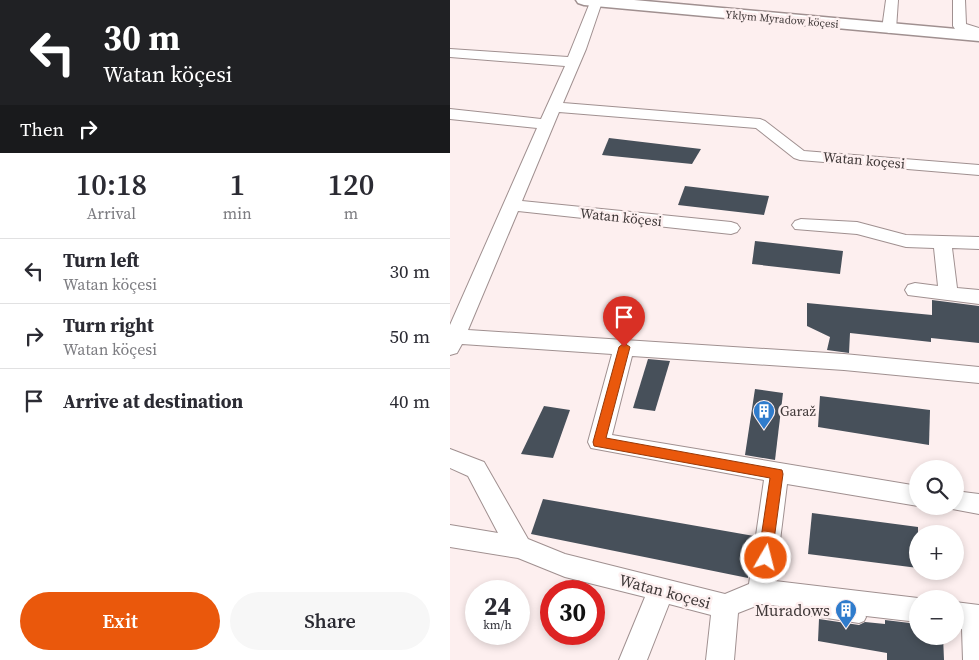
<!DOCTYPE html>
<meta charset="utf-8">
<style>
:root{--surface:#fff;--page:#f7f7f7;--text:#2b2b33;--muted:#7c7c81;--line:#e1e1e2;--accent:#ea580c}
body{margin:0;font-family:"Source Serif 4",serif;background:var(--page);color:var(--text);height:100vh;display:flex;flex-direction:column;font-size:19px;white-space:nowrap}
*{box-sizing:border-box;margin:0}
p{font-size:16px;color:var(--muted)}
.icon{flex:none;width:28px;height:28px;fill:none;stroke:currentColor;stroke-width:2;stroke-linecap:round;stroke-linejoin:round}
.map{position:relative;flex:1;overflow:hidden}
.sheet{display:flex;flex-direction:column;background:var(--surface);width:450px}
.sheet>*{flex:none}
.hud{background:#202124;color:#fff;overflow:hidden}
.controls{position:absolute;left:459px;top:460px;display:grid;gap:10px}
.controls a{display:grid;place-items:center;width:55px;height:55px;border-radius:50%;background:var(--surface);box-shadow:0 2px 8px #0003;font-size:25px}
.speed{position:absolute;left:15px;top:580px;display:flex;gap:10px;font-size:25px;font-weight:700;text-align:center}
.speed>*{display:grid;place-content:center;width:65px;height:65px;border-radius:50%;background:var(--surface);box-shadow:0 2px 8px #0003;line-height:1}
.speed small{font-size:12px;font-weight:400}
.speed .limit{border:8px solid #d22;background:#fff;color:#111}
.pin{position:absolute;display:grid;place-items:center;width:42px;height:42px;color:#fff;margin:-51px -21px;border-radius:50% 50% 50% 0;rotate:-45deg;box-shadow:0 0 5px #0007}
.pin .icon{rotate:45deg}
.me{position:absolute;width:55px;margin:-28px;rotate:8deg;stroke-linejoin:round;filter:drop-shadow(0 0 4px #0008)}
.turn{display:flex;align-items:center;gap:18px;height:105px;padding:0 20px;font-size:22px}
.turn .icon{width:65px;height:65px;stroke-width:2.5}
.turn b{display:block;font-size:35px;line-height:42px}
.then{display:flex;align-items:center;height:48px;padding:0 20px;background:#0003;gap:10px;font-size:19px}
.eta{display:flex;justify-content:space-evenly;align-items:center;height:85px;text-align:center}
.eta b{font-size:30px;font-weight:600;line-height:35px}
.action{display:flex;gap:10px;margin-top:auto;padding:10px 20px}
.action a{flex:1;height:58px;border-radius:30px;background:var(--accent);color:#fff;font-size:20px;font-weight:600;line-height:58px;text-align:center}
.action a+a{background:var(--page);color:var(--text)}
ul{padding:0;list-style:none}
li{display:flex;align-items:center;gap:15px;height:65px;padding:0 20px;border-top:1px solid var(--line)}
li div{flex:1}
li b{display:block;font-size:19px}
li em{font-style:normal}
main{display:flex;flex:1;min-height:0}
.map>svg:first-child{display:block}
</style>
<main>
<section class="sheet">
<div class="hud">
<div class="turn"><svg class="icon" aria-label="left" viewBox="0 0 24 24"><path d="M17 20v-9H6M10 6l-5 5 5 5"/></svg><div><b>30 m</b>Watan köçesi</div></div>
<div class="then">Then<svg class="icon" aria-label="right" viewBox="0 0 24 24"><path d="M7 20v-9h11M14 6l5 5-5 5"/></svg></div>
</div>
<div class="eta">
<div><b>10:18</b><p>Arrival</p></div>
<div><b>1</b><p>min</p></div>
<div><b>120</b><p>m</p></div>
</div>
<ul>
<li><svg class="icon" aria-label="left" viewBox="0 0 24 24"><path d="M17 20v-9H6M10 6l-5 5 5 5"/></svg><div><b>Turn left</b><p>Watan köçesi</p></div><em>30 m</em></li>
<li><svg class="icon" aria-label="right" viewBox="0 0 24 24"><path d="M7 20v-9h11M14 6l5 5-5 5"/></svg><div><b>Turn right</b><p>Watan köçesi</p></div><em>50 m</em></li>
<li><svg class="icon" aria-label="arrive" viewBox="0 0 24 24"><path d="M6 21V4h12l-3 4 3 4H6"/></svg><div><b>Arrive at destination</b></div><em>40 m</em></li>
</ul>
<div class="action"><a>Exit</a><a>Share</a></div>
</section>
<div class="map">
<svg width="529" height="660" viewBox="0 0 529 660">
<rect width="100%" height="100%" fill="#fdefef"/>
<!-- building -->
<g fill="#47505a">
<path d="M159,138L251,149L242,164L152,155Z"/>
<path d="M235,186L319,196L314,215L228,205Z"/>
<path d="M305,241L393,251L390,274L302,264Z"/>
<path d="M482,300L529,306V343L481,338V342L400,333L399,353L377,350L380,337L357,326V303L482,315Z"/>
<path d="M198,359L220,361L205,411L183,408Z"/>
<path d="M305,389L333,393L325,460L295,455Z"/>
<path d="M370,396L480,410L479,445L368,427Z"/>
<path d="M94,406L120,410L103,458L71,454Z"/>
<path d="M93,499L304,536L298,578L81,534Z"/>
<path d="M362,513L468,527V568L358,554Z"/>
<path d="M369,619L409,625L415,622L435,624V620L468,624V636H493L494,660H437V653L368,641Z"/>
</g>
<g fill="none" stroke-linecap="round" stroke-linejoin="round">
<!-- service casing -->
<g stroke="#a09090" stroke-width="2">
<path id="service" d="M344,596L354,602L409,611L414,613L416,617L414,621L409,623L351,614L339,606L337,602L339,598Z"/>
</g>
<!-- minor casing -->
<g stroke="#a09090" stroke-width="2">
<g id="minor">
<path d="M141,0H151L152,2L136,49L113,103L310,119L315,121L354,151L529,165V175L350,160L344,158L306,128L109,112L72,201L281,222L287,224L290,228L287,232L281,234L68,211L18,330L394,354L529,367V383L394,370L182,356L162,435L468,486V506L337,484L325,581L468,598L471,599H468V622L311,604L288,613L284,660H256L261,615L219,604L197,660H169L195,597L115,577L68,558L0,547V525L48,533L18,476L0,468V449L34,462L78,539L115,554L275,594L299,584L314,480L141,448L138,442L162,354L12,344L7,353L0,355V325L87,128L0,119V109L91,119L115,66L0,57V49L118,57Z"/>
<path d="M436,0H448L446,29L439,33L432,29Z"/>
<path d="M503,0H515L516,24L529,28V36L505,29L503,26Z"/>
<path d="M351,219L407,222L456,235L529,237V249L502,248L507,288L529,290V304L458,295L455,290L458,285L465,283L488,286L484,248L456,247L407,234L345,229L342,225L345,221Z"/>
<path d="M505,491L529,494V514L497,508L496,506H505Z"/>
<path d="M505,602L529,605V660H513L512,629L505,628Z"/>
</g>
</g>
<!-- tertiary casing -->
<g stroke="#a09090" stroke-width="3">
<path id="tertiary" d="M126,0H184L529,31V41L134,5L128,3Z"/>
</g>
<!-- service -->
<use href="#service" fill="#fff" fill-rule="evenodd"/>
<!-- minor -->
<use href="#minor" fill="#fff" fill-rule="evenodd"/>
<!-- tertiary -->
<use href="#tertiary" fill="#fff" fill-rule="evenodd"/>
</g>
<!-- route -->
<path fill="#ea580c" stroke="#983908" d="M174,343L180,347L156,438L332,470L333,474L321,562L316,564L311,562L308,558L320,478L144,446L143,442L169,347Z"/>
<!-- icons -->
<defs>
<g id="building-pin" transform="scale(1.125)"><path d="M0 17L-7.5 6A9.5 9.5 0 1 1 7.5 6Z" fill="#307ccc" stroke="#fdefef"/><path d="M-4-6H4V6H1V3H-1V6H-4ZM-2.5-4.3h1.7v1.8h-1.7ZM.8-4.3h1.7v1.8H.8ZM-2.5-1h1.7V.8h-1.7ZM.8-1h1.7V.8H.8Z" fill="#fff"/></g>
</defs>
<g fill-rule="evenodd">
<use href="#building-pin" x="314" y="411"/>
<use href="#building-pin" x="396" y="610"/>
</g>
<g text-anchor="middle" stroke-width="5" stroke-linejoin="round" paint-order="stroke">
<!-- far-street labels -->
<g font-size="11" fill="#3f3838" stroke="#fdefef">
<text transform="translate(332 19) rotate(5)" y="4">Yklym Myradow köçesi</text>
</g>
<!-- street labels -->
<g font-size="14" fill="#3f3838" stroke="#fdefef">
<text transform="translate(414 160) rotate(5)" y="5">Watan koçesi</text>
<text transform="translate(171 217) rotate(6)" y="5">Watan köçesi</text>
</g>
<!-- poi labels -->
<g font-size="14" fill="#3f3838" stroke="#fdefef" text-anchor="start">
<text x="330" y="416">Garaž</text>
</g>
<!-- near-street labels -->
<g font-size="16" fill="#3f3838" stroke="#fdefef">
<text transform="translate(215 591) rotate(15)" y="6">Watan koçesi</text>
</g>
<!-- near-poi labels -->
<g font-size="16" fill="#3f3838" stroke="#fdefef" text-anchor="end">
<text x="380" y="616">Muradows</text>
</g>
</g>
</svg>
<div class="controls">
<a><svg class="icon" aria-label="search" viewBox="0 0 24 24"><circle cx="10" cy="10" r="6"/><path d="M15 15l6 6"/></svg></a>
<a>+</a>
<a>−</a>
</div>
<div class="speed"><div>24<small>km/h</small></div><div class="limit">30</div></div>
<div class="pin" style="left:174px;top:347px;background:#d93025"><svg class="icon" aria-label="arrive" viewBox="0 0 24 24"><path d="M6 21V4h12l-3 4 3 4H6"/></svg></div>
<svg class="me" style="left:316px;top:558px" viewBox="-20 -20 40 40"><circle r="17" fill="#ea580c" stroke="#fff" stroke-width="3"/><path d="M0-11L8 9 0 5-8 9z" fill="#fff"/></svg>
</div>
</main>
